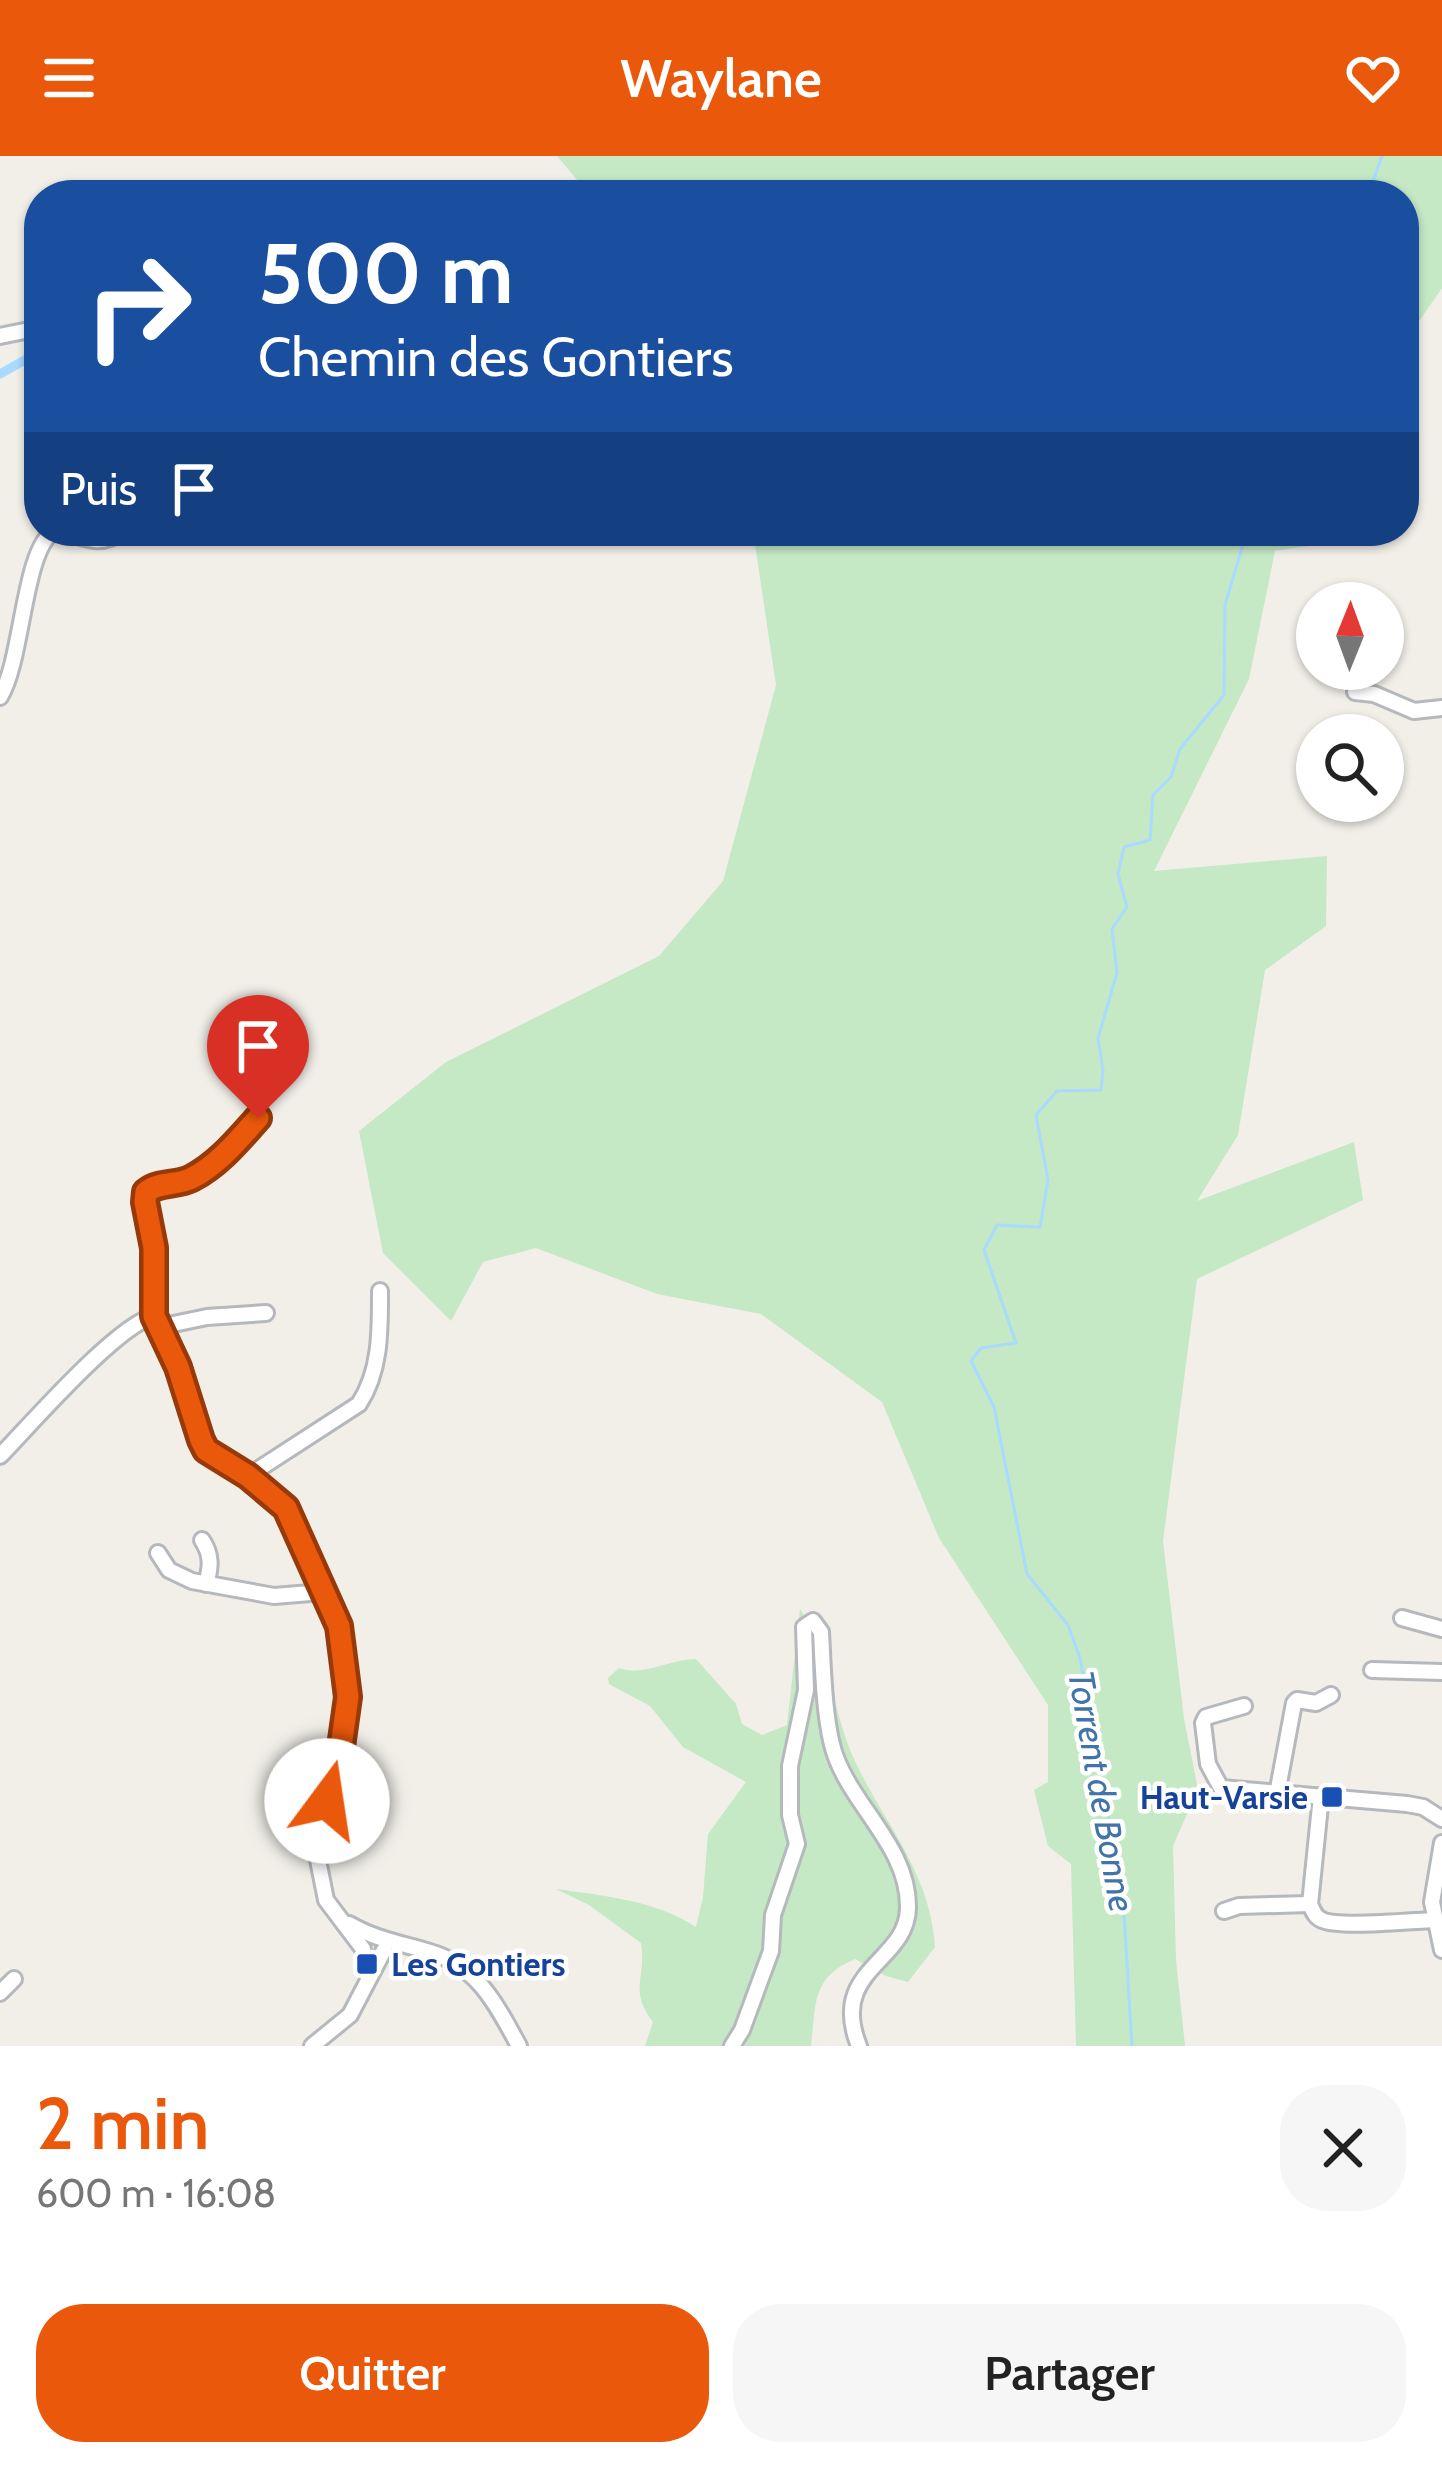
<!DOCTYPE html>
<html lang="fr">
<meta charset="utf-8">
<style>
:root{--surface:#fff;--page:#f6f6f6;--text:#222;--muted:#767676;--accent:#ea580c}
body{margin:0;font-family:Cabin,sans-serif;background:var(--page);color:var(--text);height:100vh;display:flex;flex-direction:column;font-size:45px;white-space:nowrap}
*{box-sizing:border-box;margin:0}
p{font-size:39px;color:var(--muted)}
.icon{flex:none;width:66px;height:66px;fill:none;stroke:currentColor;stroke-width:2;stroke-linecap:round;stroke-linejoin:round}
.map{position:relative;height:1890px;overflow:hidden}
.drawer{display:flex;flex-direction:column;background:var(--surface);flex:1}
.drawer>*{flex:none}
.banner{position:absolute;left:24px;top:24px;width:1395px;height:366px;border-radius:48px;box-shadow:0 3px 9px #0004;background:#1a4fa0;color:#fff;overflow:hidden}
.needle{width:78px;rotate:1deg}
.controls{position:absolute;left:1296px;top:426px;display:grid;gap:24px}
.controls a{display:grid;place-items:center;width:108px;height:108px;border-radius:50%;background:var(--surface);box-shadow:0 3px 9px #0004;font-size:60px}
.pin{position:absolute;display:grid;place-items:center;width:102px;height:102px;color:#fff;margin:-123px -51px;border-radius:50% 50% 50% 0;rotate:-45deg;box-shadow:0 0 12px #0007}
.pin .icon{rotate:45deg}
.me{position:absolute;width:132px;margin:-66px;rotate:14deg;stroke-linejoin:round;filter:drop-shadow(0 0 9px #0008)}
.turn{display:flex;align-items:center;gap:42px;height:252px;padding:0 36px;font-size:54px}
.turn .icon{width:156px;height:156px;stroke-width:2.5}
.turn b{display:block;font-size:84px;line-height:102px}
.then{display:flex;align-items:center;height:114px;padding:0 36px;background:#0003;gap:24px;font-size:45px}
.round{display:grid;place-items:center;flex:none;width:126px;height:126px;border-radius:48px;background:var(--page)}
.overview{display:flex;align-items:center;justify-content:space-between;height:204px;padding:0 36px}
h1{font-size:72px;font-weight:600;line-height:90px;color:var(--accent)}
.button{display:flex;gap:24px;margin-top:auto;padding:24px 36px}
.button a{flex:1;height:138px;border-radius:48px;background:var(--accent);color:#fff;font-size:48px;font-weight:600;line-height:138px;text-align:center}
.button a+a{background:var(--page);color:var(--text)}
header{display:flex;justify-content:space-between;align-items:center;height:156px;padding:0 36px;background:var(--accent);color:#fff;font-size:54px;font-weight:600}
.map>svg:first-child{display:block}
</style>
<header><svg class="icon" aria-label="menu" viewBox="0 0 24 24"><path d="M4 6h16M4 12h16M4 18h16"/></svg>Waylane<svg class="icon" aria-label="heart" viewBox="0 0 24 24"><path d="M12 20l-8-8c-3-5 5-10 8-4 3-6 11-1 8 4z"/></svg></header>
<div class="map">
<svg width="1442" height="1890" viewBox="0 0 1442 1890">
<rect width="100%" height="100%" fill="#f1efe8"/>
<!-- green -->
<g fill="#c5e8c5">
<path d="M557,0H1442V132L1404,187V39H590Z"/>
<path d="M753,375H1362L1361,382L1275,395L1249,523L1154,715L1327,700L1326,770L1265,814L1238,979L1197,1045L1354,986L1363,1044L1197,1123L1163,1385L1184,1563L1198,1633L1173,1690L1176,1804L1185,1890H1076L1071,1708L1048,1690L1034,1634L1048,1626V1549L939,1382L882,1246L761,1158L657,1138L536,1092L483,1106L451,1165L383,1097L359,975L446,906L659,800L723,725L776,529Z"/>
<path d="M800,1453C830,1498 832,1554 854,1603C884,1668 930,1715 935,1791L908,1826L886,1820L855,1803C811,1821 816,1849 811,1890H645L653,1866C628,1833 647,1822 641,1787L589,1749L556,1733C604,1740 655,1744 696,1771L703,1741L708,1678L746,1626L683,1591L650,1550L609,1528L608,1522L619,1512C643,1521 670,1503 696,1503L736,1548L742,1568L762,1579L787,1569Z"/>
</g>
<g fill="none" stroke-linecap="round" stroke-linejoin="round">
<!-- stream -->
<g stroke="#aadaff" stroke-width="3">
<path d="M1368,39L1382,0"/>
<path d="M1132,1890L1123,1743L1080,1502L1068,1469L1027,1418L994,1251L971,1205L981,1192L1016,1187L984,1094L997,1069L1040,1071L1048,1024L1036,959L1057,935L1101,934L1103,914L1098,882L1117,817L1112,773L1127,751L1118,718L1124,691L1150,684L1153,639L1171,621L1180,593L1224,539L1225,449L1244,385L1251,375"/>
</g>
<!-- canal -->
<path stroke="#aadaff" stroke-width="9" d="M0,218L39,196"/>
<!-- minor casing -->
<g stroke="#b5b8bc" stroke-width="20">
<g id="minor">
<path d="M0,180L39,172"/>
<path d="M63,375C86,383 102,391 123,375"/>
<path d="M1355,536L1374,538L1414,555L1442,552"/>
<path d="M0,541C23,504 23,394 54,375"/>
<path d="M258,961C239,983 219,1008 192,1022C177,1030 160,1025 146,1036L144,1046L153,1079L154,1160L178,1211L201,1284L206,1294L248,1320L286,1352L339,1470L348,1541L340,1598L320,1669L317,1699L326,1744L363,1793"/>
<path d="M159,1171L207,1161L266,1157"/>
<path d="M0,1300C31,1268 117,1169 154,1160"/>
<path d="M248,1320L359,1248C381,1214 380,1174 380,1135"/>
<path d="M202,1384C212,1399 211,1411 206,1428"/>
<path d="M158,1397L169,1414L192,1425L274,1440L323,1436"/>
<path d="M1402,1462L1442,1473"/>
<path d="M1372,1514L1442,1516"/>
<path d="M1244,1550L1206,1561L1203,1567L1208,1608L1221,1632L1407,1648L1423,1651L1442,1663"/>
<path d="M1277,1638L1294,1547L1297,1544L1316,1547L1331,1539"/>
<path d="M1321,1640L1310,1748C1313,1755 1315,1761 1322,1764C1339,1772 1411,1765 1433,1764"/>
<path d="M1442,1687L1432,1746L1442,1794"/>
<path d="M1224,1755L1239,1750L1310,1748"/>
<path d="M349,1768C375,1783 400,1787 430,1796C478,1810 497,1850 519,1890"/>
<path d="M0,1837L14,1823"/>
<path d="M312,1890L350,1859L384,1794"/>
<path d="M732,1890L742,1874L771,1795L773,1759L797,1688L790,1659V1610L806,1534L804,1471L813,1465L821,1476C823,1511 824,1573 837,1604C857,1654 909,1694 908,1752C907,1807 828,1813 859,1890"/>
</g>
</g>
<!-- minor -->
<use href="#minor" stroke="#fff" stroke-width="14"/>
</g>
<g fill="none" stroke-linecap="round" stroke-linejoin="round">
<!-- route casing -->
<g stroke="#983908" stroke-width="30">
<path id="route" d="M258,962C239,983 219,1008 192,1022C177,1030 160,1025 146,1036L145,1046L154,1092V1160L178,1211L201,1284L206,1294L248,1320L286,1352L339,1470L348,1541L340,1598L327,1645"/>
</g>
<!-- route -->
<use href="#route" stroke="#ea580c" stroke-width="21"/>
</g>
<!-- markers -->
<g fill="#1a4fb4" stroke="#fff" stroke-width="4.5">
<rect x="1320" y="1629" width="24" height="24" rx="6"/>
<rect x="355" y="1796" width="24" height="24" rx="6"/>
</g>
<g text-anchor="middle" stroke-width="9" stroke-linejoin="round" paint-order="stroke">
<!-- transit labels -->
<g font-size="33" font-weight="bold" fill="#164399" stroke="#fff" text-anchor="end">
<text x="1308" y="1653">Haut-Varsie</text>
<text x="391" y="1820" text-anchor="start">Les Gontiers</text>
</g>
<!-- water labels -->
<g font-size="36" font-style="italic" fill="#4174aa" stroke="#fff">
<text transform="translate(1102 1635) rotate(80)" y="13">Torrent de Bonne</text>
</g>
</g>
</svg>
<div class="controls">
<a><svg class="needle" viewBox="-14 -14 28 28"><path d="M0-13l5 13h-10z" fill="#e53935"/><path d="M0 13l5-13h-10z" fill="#767676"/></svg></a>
<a><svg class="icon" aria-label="search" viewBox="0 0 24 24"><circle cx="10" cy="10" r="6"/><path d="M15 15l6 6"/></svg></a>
</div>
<div class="pin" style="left:258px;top:962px;background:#d93025"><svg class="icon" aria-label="arrive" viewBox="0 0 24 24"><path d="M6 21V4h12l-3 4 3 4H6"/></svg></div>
<svg class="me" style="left:327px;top:1645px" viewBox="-20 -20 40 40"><circle r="19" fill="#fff"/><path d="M0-13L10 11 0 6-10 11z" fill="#ea580c"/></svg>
<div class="banner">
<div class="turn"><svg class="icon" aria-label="right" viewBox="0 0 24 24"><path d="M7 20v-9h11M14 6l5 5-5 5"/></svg><div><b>500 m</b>Chemin des Gontiers</div></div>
<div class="then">Puis<svg class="icon" aria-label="arrive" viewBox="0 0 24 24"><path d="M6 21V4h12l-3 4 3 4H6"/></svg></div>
</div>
</div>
<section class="drawer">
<div class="overview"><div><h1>2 min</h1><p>600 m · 16:08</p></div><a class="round"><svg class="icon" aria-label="close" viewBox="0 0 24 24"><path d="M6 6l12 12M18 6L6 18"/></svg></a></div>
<div class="button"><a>Quitter</a><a>Partager</a></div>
</section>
